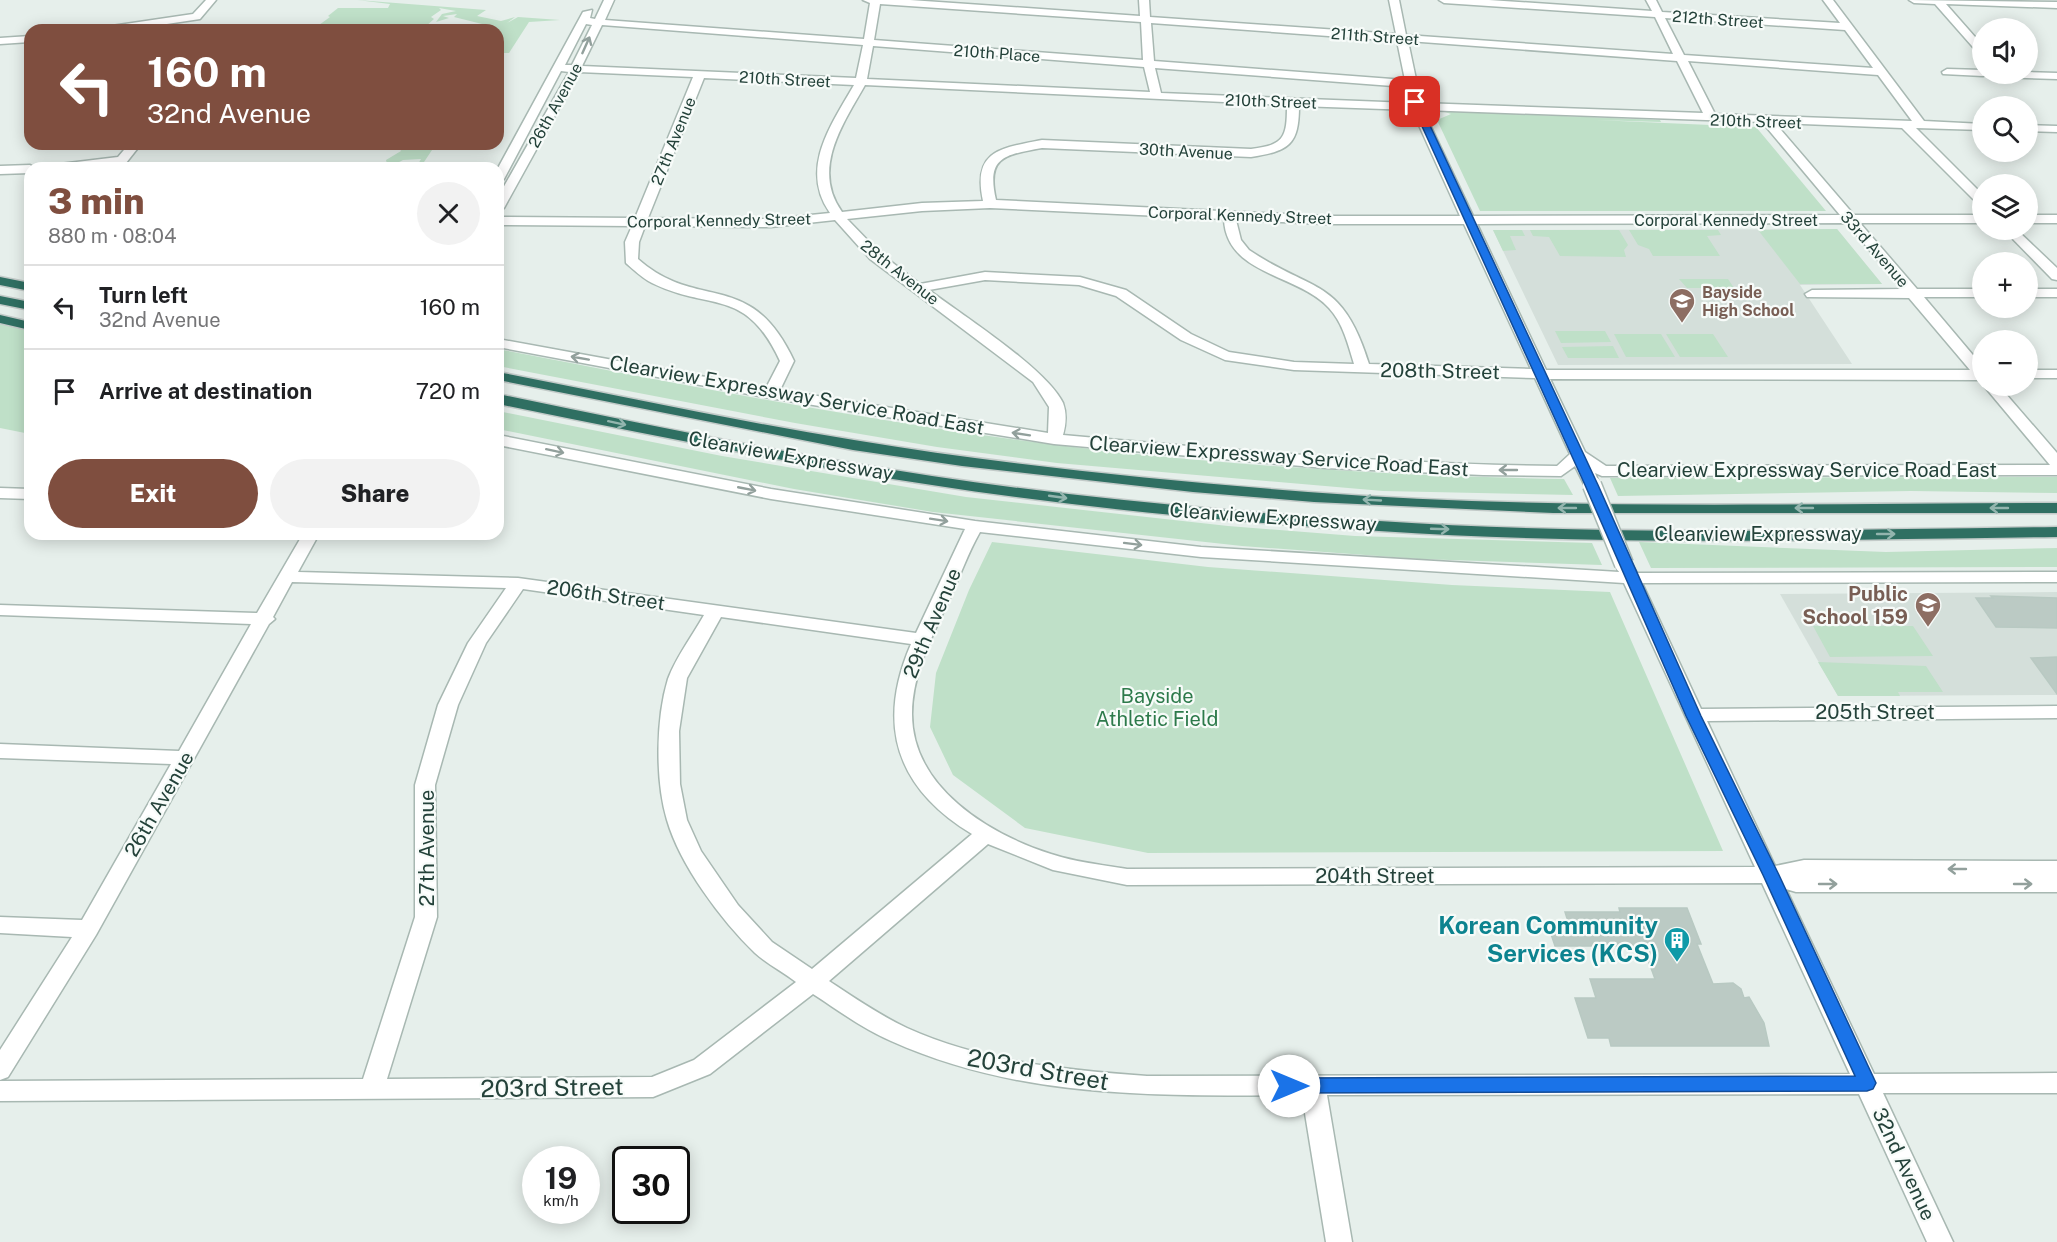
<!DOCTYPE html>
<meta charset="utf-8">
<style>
:root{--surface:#fff;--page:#f2f2f2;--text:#202124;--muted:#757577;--line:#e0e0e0;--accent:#7f4e3f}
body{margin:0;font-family:"Public Sans",sans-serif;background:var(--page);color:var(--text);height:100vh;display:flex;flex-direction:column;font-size:22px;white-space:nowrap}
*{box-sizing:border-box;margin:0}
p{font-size:20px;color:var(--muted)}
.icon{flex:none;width:33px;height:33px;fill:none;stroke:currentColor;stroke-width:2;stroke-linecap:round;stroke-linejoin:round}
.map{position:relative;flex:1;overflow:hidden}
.details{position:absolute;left:24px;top:162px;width:480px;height:378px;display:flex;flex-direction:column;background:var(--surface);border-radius:18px;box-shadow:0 3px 15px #0003}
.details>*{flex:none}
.banner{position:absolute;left:24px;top:24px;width:480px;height:126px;border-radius:18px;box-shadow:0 3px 15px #0003;background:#7f4e3f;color:#fff;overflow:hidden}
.controls{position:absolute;left:1972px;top:18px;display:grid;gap:12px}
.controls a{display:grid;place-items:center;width:66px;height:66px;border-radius:50%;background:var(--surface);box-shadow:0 3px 15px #0003;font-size:30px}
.speed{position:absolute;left:522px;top:1146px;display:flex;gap:12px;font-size:30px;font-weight:700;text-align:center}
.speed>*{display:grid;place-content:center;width:78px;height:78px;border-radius:50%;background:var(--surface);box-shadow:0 3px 15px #0003;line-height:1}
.speed small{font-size:15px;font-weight:400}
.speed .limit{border:3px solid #111;border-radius:9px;background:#fff;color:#111}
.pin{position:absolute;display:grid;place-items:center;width:51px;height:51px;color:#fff;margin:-26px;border-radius:12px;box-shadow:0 3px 9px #0006}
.me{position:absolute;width:66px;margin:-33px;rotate:90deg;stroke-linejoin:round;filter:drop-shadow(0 0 4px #0008)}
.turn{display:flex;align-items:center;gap:21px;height:126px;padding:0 24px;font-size:27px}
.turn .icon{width:78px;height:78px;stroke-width:2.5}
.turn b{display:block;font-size:42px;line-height:51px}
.round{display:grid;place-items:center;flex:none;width:63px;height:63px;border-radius:32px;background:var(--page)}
.head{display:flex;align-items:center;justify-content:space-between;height:102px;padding:0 24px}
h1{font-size:36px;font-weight:800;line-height:45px;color:var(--accent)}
.button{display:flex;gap:12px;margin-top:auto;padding:12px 24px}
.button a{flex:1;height:69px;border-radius:36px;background:var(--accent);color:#fff;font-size:24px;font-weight:800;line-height:69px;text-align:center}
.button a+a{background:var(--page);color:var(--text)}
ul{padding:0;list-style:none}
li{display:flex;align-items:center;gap:18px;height:84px;padding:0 24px;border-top:2px solid var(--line)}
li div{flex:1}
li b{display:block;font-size:22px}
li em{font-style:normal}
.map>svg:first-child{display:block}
</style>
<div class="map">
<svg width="2057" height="1242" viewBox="0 0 2057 1242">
<rect width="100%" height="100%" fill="#e6efeb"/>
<!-- built -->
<g fill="#d4dfda">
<path d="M1837,229L1882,284L1800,285L1852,364L1558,365L1493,230Z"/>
<path d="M2057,592V695L1838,696L1780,594Z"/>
</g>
<!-- green -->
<g fill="#bfe0c8">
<path d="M357,0L486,10L477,16L501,21L515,17L507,23L518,17L560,20L529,22L509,53H498V30H486V25L454,17L457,14L443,16L449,18L436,22L442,14L456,11L439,8L441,10L431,17L434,19L425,27L319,25L330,17L328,16L338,8H391H388L390,4Z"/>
<path d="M1442,111L1660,120L1661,122L1596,120L1756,127L1826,211H1480L1437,120L1451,114Z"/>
<path d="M397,144H436L420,168H416L421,159L403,160L388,168L386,160L401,151Z"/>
<path d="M1837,229L1882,284H1800L1758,230Z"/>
<path d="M1493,230H1522L1525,236H1510L1516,250L1503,251Z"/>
<path d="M1530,230H1619L1628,245L1624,250L1626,257L1560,256L1549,237L1533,236Z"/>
<path d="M1629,230H1718L1721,235L1707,236L1720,256H1653L1649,249L1638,245Z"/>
<path d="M1679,279H1728L1734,288H1687Z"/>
<path d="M0,324L30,330V434L0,428Z"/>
<path d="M1555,331H1605L1611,342L1561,343Z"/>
<path d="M1614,334H1661L1675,357H1626Z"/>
<path d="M1666,334H1713L1728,357H1680Z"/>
<path d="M1613,346L1619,358H1568L1562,347Z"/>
<path d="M498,349C659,380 820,412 982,435C1174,462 1370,476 1564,479L1573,495L1383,491L1057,463L937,447L795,423L498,366Z"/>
<path d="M498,411L722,456L966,497L1228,526L1355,536L1592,543L1602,565L1420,559L1242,546L933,512L794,489L498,429Z"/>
<path d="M2057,477V493L1911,491L1618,496L1610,478Z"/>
<path d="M992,542L1208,567L1452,585L1610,592L1723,851L1148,853L1025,828L953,775L930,727L936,673L969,590Z"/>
<path d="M1639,542L1886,552L2057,548V567L1651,568Z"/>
<path d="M1813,626H1913L1933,656L1830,657Z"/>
<path d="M1818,662L1926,666L1943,692H1898L1900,696H1838Z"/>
</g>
<!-- building -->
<g fill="#bbcac4" stroke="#b8c9c2" stroke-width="1.5">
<path d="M1991,596L2057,598V628L1996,627L1976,598H1993Z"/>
<path d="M2057,657V694L2031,658Z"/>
<path d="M1619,908H1687L1701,944H1697L1713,984L1733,983L1741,989L1744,998L1749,997L1764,1023L1769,1046H1611L1609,1038H1588L1575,998H1596L1590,979H1655L1643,946H1555L1550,931H1571L1565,912H1620Z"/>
</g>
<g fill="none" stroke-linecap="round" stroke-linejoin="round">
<!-- minor casing -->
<g stroke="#a8b8b2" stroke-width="3">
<g id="minor">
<path d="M206,0H216L200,19L127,30H100L105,27L193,14Z"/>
<path d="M604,0H614L605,20L864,39L870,3L863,0H910L1140,16L1139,0H1149L1150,17L1396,34L1389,0H1399L1406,35L1673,54L1655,17L1444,3L1439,0H1489L1652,11L1646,0H1656L1662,12L1840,23L1823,0H1833L1924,121L1983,124V130L1916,128L1983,195V206L1979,205L1902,128L1775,123L1854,215H1983V223H1860L1917,289H1983V297H1924L1983,367V380L1550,379L1585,452L1606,466L2050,465L1984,386H1999L2057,453V475L1602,476L1595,473L1600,485L1592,490L1586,488L1575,466L1561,476L1483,475L1325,468L1054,444L770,398L498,347V339L766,388L780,361C745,286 711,312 652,283C642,278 634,270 626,263L625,242L632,226L498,225V217L635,218L693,77L579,72L504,208L498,212V197L569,72L561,71L504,179L498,183V168L583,12L592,10L590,18L595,19ZM880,4L1141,22L1143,60L874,40ZM1665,18L1845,30L1873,68L1684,55ZM1151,23L1397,41L1405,80L1154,61ZM586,24L592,25L572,65H565ZM602,25L863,45L856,78L582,66ZM1408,41L1677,61L1703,113L1421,103ZM873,46L1144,67L1150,92L867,79ZM1688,61L1878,75L1912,121L1715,114ZM1155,68L1406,87L1410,103L1161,93ZM704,78L854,85C831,125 799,169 830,213L771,219L648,218ZM865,85L1287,105C1287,138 1284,145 1251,149L1042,140C1001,148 972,150 983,201L922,203L842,212C811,169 843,124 865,85ZM1299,106L1412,110L1460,216H1325L996,200C986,157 1004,155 1042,148L1251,157C1289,151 1299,145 1299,106ZM1423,110L1762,122L1840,215L1473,216ZM990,208L1224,219C1226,275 1298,274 1329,308C1343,323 1348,344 1354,364L1294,362L1229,352L1191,334L1126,290L1080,277L985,272L920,284L880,253L847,219L922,211ZM835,220L870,259L1033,382L1049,407L1048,433L780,390L794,361C750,267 699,313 638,259L639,242L645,226L771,227ZM1236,220L1325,224H1464L1531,369L1369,364C1342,277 1313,293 1249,250L1241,240ZM1847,223L1902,289L1812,290L1805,294L1807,297L1909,298L1970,370H1546L1477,224ZM985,280L1079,285L1116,296L1181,340L1225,360L1294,370L1535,378L1570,454L1557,466C1391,464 1228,450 1063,435C1066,424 1067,414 1063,403C1047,369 962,315 929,290Z"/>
<path d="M1909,0L2057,2V8L1946,4L1983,46V55L1979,54L1935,4L1914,3Z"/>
<path d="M30,36V42L0,44V38Z"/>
<path d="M1947,69L1983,70V74H1988L1983,76L1943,74L1942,72Z"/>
<path d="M2028,72L2057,73V79L1995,77L1990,74Z"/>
<path d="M2028,125L2057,126V132L2028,131Z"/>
<path d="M129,144H141L126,163L88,168H54L60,164L118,157Z"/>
<path d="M30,165L35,168H30V173L0,174V166Z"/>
<rect x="2028" y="215" width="29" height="8"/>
<path d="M2004,230H2017L2057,268V280L2052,279Z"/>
<rect x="2028" y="289" width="29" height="8"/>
<rect x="2028" y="370" width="29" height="8"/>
<path d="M498,435L771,489L975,521L1201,547L1619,572L1617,568L1620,564H1632L1637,573L2057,572V582L1642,583L1701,709L2057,706V718L1707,721L1775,866L1804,860L2057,861V892H1796L1786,889L1874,1074L2057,1073V1093H1883L1953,1242H1927L1859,1094L1327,1095L1352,1242H1326L1302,1095C1162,1096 1022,1100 891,1041C863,1029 838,1010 813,994L710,1074L653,1097L0,1101V1081L363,1079L415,917V785L438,705L468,643L506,588L292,582L273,617L275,619L269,624L96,935L8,1077L0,1080V1050L72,937L0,933V917L82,920L171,764L0,758V744L179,751L251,624L0,615V605L257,613L303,534H319L298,572L518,578L916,633L965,529L771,499L498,445ZM980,532L1201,557L1624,583L1755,867L1127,869C1102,865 1075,862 1051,854C989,834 912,788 912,714C912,673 933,635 950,598C960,576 968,553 980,532ZM523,589L704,615C693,635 676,657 668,679C656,718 655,780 667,820C680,865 721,920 755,953C767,964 783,972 796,982L694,1060L652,1077L387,1079L437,917L435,785L458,705L486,643ZM721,617L911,644C876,725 896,788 972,834L812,969L772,942L738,905L701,851L687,820L680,784L679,731L687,678ZM988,844L1053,870L1127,885L1762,883L1850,1074L1147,1076C1065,1070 982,1062 907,1028C879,1015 853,997 829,981Z"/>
<path d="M0,488L30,489V499L0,498Z"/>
</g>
</g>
<!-- highway casing -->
<g stroke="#c2cac8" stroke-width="3">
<g id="highway">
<path d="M0,277L30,283V291L0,285Z"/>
<path d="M0,296L30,302V310L0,304Z"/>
<path d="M0,315L30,322V330L0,323Z"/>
<path d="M498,372C617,395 735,421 854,440C1004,465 1157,480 1308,492C1557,511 1808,503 2057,503V513H1553L1314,502L1193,492L962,466L853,450L498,380Z"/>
<path d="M498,394C642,424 786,454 932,476C1080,498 1230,512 1379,521C1605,536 1831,530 2057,527V537C1831,540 1605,546 1379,531C1230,522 1080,508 932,485C786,463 642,433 498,404Z"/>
</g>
</g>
<!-- minor -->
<use href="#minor" fill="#fff" fill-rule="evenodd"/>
<!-- highway -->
<use href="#highway" fill="#2f6f62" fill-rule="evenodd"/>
<!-- minor-bridge casing -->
<g stroke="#a8b8b2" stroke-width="21" stroke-linecap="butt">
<path id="minor-bridge" d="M1592,485L1624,564"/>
</g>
<!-- minor-bridge -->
<use href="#minor-bridge" stroke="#fff" stroke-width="18"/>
</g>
<!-- one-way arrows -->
<defs><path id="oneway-shaft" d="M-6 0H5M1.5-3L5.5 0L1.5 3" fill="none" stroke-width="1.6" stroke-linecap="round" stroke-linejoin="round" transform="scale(1.5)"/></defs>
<g stroke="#92a09c">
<use href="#oneway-shaft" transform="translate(586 45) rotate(-66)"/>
<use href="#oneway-shaft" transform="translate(580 358) rotate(-170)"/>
<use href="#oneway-shaft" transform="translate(1021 434) rotate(-171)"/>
<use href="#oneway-shaft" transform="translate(555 451) rotate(12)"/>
<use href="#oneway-shaft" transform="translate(1508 470) rotate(-180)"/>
<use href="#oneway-shaft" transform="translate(747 489) rotate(11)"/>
<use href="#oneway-shaft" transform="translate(939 520) rotate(9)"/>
<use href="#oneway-shaft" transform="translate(1133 544) rotate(7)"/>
<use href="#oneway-shaft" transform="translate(1957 869) rotate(-180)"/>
<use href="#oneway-shaft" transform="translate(1828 884)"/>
<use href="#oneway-shaft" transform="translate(2023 884)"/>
</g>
<g stroke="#93b5ae">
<use href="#oneway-shaft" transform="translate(617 423) rotate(12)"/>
<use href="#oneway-shaft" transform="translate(1058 497) rotate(8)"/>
<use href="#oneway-shaft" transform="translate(1372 500) rotate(-177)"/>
<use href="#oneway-shaft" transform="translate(1567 508) rotate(-180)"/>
<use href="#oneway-shaft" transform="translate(1804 508) rotate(-180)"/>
<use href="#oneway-shaft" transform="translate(1999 508) rotate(-180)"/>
<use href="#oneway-shaft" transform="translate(1440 529) rotate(2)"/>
<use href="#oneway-shaft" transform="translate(1886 534)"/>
</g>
<!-- route -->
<path fill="#1a73e8" stroke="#114b97" stroke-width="1.5" d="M1415,99L1419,102L1598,485L1701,716L1779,875L1876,1083L1873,1089L1867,1091L1289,1093L1283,1091L1280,1086L1283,1080L1289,1078L1855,1076L1763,875L1686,716L1585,485L1411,102Z"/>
<!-- icons -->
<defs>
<g id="school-pin" transform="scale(1.35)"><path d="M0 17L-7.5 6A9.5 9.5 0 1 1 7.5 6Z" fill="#8d6e63" stroke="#f7fbf9"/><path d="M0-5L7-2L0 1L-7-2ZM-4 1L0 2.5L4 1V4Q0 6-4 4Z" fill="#fff"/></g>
<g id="building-pin" transform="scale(1.35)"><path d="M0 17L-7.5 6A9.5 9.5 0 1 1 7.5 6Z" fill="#0f9aa8" stroke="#f7fbf9"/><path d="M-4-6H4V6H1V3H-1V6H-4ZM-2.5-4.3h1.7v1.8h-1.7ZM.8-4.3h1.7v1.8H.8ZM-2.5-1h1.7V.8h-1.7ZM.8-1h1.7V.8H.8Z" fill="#fff"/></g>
</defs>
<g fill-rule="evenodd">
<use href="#school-pin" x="1682" y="301"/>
<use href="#school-pin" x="1928" y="605"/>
<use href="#building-pin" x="1677" y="940"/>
</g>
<g text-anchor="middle" stroke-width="4.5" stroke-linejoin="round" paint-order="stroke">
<!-- far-street labels -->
<g font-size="16" fill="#24423a" stroke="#f7fbf9">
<text transform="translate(1718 19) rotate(4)" y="6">212th Street</text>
<text transform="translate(1375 36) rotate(4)" y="6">211th Street</text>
<text transform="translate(997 53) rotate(4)" y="6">210th Place</text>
<text transform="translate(785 79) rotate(3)" y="6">210th Street</text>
<text transform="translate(1271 101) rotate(2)" y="6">210th Street</text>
<text transform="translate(555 105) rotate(-61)" y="6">26th Avenue</text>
<text transform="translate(1756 121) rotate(2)" y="6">210th Street</text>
<text transform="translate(673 141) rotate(-68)" y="6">27th Avenue</text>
<text transform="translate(1186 151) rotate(3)" y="6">30th Avenue</text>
<text transform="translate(1240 215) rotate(2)" y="6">Corporal Kennedy Street</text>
<text transform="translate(719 220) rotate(-1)" y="6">Corporal Kennedy Street</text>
<text x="1726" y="226">Corporal Kennedy Street</text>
<text transform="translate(1875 249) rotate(49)" y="6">33rd Avenue</text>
<text transform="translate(900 272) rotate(38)" y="6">28th Avenue</text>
</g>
<!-- far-education labels -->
<g font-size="16" font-weight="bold" fill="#785e54" stroke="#f7fbf9" text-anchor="start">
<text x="1702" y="298">Bayside<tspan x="1702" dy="18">High School</tspan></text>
</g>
<!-- street labels -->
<g font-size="20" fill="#24423a" stroke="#f7fbf9">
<text transform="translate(1440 371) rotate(1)" y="7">208th Street</text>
<text transform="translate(797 395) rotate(10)" y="7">Clearview Expressway Service Road East</text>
<text transform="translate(791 456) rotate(10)" y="7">Clearview Expressway</text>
<text transform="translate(1279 456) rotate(4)" y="7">Clearview Expressway Service Road East</text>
<text x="1807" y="477">Clearview Expressway Service Road East</text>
<text transform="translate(1273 517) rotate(4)" y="7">Clearview Expressway</text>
<text x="1758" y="541">Clearview Expressway</text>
<text transform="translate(606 595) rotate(8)" y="7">206th Street</text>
<text transform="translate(932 623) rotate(-67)" y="7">29th Avenue</text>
<text x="1875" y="719">205th Street</text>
<text transform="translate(159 804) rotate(-60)" y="7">26th Avenue</text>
<text transform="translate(427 848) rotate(-90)" y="7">27th Avenue</text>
<text x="1375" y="883">204th Street</text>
<text transform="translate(1904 1164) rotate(65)" y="7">32nd Avenue</text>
</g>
<!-- education labels -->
<g font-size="20" font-weight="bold" fill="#785e54" stroke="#f7fbf9" text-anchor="end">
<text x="1908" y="601">Public<tspan x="1908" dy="23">School 159</tspan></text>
</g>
<!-- park labels -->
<g font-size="20" fill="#2d7a4b" stroke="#f7fbf9">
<text x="1157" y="703">Bayside<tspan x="1157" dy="23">Athletic Field</tspan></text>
</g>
<!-- near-culture labels -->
<g font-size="24" font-weight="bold" fill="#0d838f" stroke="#f7fbf9" text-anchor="end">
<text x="1658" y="934">Korean Community<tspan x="1658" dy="28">Services (KCS)</tspan></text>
</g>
<!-- near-street labels -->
<g font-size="24" fill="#24423a" stroke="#f7fbf9">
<text transform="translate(1038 1070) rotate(10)" y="8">203rd Street</text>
<text transform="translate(552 1088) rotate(-1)" y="8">203rd Street</text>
</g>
</g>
</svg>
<div class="controls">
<a><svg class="icon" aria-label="sound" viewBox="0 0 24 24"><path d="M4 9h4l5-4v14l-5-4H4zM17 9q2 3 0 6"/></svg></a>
<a><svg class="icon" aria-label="search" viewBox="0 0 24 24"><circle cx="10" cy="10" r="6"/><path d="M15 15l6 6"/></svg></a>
<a><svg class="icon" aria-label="layers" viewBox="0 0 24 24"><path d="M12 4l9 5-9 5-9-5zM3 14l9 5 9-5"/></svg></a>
<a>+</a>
<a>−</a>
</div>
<div class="speed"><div>19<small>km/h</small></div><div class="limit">30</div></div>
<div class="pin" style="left:1415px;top:102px;background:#d93025"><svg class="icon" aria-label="arrive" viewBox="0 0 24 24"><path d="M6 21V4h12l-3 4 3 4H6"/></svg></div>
<svg class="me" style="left:1289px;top:1086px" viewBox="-20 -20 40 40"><circle r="19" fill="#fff"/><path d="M0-13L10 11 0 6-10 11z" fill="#1a73e8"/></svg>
<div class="banner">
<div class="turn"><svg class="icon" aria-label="left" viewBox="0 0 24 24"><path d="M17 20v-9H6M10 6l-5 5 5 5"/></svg><div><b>160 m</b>32nd Avenue</div></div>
</div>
<section class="details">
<div class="head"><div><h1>3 min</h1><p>880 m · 08:04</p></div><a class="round"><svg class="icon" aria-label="close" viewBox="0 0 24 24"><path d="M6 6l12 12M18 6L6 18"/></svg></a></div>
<ul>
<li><svg class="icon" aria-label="left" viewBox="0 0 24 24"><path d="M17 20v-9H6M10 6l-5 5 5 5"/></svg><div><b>Turn left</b><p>32nd Avenue</p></div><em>160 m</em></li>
<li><svg class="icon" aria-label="arrive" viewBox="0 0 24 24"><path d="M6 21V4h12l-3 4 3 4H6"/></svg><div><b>Arrive at destination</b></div><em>720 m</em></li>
</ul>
<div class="button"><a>Exit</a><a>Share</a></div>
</section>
</div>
